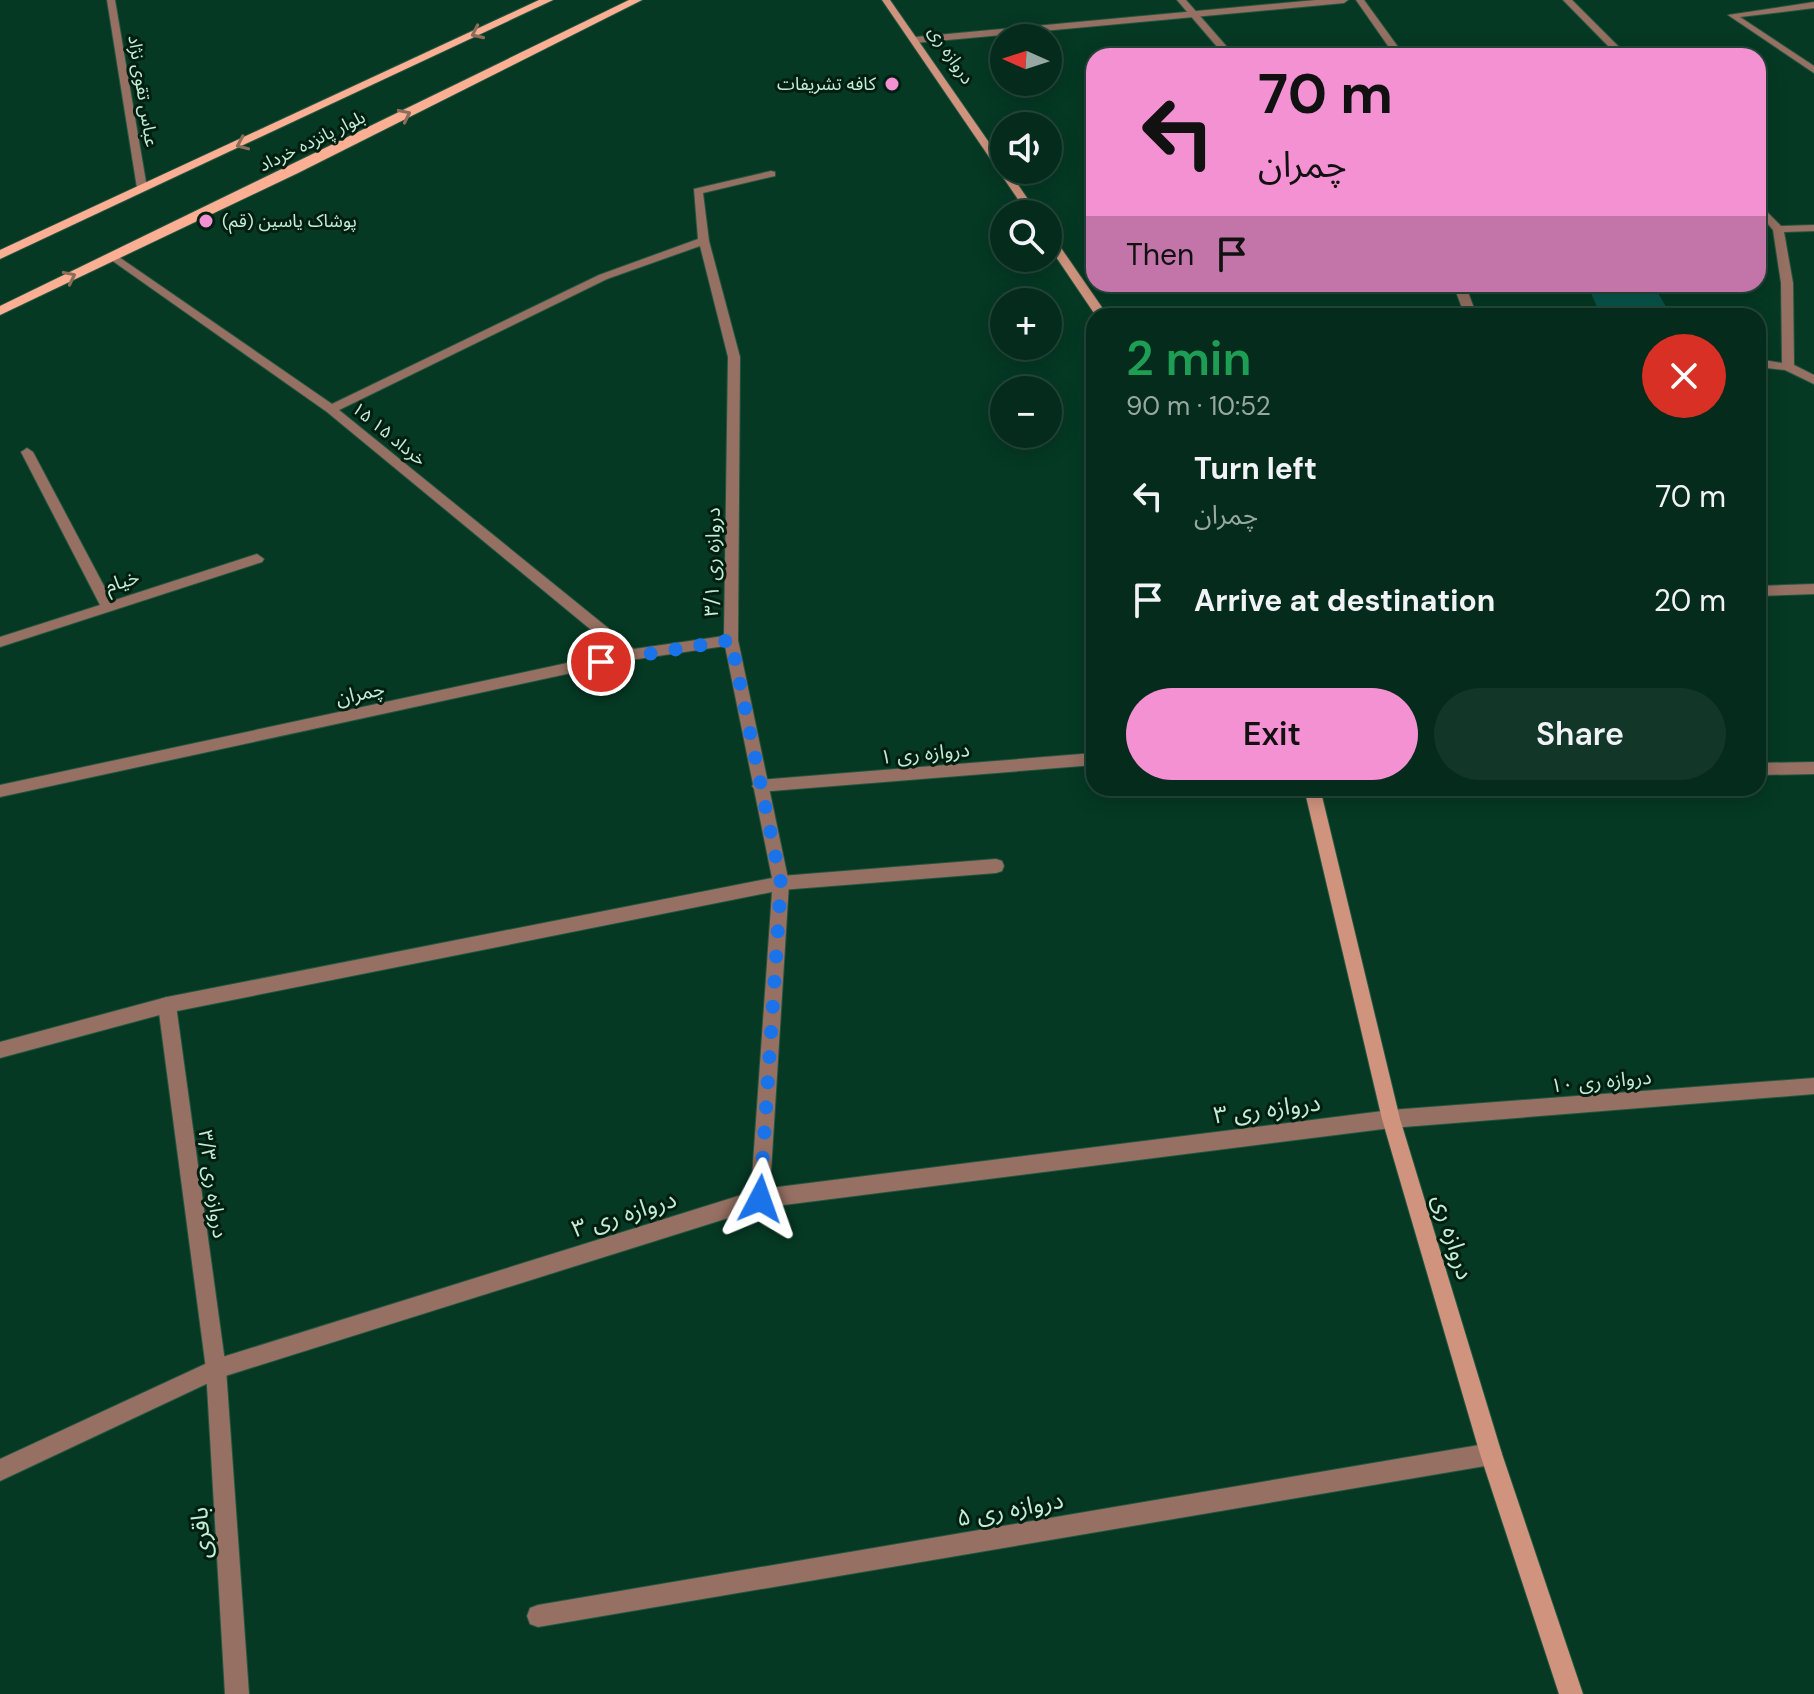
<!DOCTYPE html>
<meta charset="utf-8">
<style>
:root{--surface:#042b1b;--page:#123728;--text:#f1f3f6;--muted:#97a7a3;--line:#25473a;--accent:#f491d3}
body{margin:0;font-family:"DM Sans","Noto Sans Arabic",sans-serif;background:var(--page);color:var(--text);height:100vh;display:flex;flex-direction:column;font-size:30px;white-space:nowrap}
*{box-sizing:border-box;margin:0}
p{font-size:26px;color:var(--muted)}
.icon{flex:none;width:44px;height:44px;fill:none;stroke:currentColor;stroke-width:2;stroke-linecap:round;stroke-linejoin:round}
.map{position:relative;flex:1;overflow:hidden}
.drawer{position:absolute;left:1086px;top:308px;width:680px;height:488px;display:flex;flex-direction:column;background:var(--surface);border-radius:24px;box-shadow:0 4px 20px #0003,0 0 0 2px var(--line)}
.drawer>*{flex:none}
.hud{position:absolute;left:1086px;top:48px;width:680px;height:244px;border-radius:24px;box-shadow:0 4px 20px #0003,0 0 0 2px var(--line);background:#f491d3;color:#111;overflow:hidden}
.needle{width:52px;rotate:273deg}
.buttons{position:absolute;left:990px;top:24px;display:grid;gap:16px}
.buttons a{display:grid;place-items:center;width:72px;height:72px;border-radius:50%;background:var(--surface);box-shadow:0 4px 20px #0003,0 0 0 2px var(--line);font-size:40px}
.pin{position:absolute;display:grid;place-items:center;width:68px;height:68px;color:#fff;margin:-34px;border:4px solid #fff;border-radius:50%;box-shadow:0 2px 8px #0007}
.me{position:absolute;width:88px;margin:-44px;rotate:4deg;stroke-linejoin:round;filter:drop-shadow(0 0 6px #0008)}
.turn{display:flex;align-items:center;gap:28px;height:168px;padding:0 40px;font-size:36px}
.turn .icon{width:104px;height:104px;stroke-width:2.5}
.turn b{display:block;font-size:56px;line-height:68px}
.then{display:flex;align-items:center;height:76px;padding:0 40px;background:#0003;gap:16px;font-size:30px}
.round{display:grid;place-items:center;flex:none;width:84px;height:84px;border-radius:42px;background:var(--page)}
.head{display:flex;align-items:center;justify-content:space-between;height:136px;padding:0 40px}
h1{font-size:48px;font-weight:600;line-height:60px;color:#1e9e55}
.button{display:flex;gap:16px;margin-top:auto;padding:16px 40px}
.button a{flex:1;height:92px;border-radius:48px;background:var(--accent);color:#111;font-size:32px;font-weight:600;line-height:92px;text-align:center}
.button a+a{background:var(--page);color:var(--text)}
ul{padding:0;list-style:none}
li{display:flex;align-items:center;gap:24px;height:104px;padding:0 40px}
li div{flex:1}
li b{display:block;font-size:30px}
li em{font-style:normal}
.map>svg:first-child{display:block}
</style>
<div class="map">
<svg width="1814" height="1694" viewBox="0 0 1814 1694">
<rect width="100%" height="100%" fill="#053924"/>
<!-- building -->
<path fill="#08554b" d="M1587,284H1653L1671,316H1601Z"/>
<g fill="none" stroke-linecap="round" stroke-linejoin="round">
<!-- service casing -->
<g stroke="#235640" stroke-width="2">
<g id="service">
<path d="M1177,0H1186L1235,56H1225Z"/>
<path d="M1356,0H1364L1401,51L1399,53H1393Z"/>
<path d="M1563,0H1572L1628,56H1618Z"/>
<path d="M1688,51L1690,53L1685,56H1645L1650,53Z"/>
<path d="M1758,203L1781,226L1814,225V231L1784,232L1793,283L1794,365L1814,375V384L1785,370L1758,367V359L1782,363L1781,283L1773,230L1758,212Z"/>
<path d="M1453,284H1465L1477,316H1465Z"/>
<path d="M27,448L33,452L112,601L257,554L264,559L262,562L0,647V637L100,605L21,452Z"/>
<path d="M1814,584V594L1758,596V586Z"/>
<path d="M1094,753V765L760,792L755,790L752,786L755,782L760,780Z"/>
<path d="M1814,762V774L1758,775V763Z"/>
<path d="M996,859L1002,861L1004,866L1002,871L996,873L781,890L775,888L773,883L775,878L781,876Z"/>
<path d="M167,997L173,999L176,1005L226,1369L249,1694H225L206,1369L158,1005L161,999Z"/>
<path d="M1491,1443L1499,1446L1502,1454L1499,1462L1491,1465L538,1627L530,1624L527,1616L530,1608L538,1605Z"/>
</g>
</g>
<!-- minor casing -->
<g stroke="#235640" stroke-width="2">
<g id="minor">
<path d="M107,0H115L147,188L142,191L137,188Z"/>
<path d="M1316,0H1348L1344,3L915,43L911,40L915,37Z"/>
<path d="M1814,2V8L1740,17L1814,66V73L1728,15Z"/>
<path d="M771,171L775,172V176L703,193L709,241L740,357L738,640L789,883L770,1188L1391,1110L1814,1078V1094L1391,1128L760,1208L219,1378L0,1481V1459L216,1359L751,1192L772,892L167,1013L0,1058V1042L167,997L772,878L725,646L631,660L0,797V785L618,652L327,412L107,257L116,255L332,404L599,275L698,239L694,189ZM700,246L728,357L724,636L634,649L339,410L607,279Z"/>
</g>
</g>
<!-- secondary casing -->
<g stroke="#235640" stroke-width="2">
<g id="secondary">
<path d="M882,0H890L1004,164V170H1008L1038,214H1028Z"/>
<path d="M1048,234L1052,235L1108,316H1096L1048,245Z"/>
<path d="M1304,788H1320L1400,1119L1502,1454L1583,1694H1559L1480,1454L1382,1119Z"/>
</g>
</g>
<!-- primary casing -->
<g stroke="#235640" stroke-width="2">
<g id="primary">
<path d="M539,0H553L0,259V250Z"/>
<path d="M629,0H642L298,173L0,315V306Z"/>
</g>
</g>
<!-- service -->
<use href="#service" fill="#967062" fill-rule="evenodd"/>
<!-- minor -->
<use href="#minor" fill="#967062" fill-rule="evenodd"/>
<!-- secondary -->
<use href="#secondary" fill="#d0947e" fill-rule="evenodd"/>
<!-- primary -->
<use href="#primary" fill="#fdaf93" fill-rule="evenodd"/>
</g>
<!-- one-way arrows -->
<defs><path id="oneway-chevron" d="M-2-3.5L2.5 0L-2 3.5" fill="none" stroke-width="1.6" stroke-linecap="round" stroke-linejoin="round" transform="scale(2)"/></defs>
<g stroke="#8c6e58">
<use href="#oneway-chevron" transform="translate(477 33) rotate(155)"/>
<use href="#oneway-chevron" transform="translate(405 115) rotate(-26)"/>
<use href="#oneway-chevron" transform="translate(242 144) rotate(156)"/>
<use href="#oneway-chevron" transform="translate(70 277) rotate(-26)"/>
</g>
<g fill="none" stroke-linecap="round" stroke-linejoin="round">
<!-- route -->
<path stroke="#1a73e8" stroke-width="14" stroke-dasharray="0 25.2" d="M601,662L731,640L781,883L760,1199"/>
</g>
<!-- markers -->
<g fill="#f491d3" stroke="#021e11" stroke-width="3">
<circle cx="892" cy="84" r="8"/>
<circle cx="206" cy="221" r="8"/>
</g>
<g text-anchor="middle" stroke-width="6" stroke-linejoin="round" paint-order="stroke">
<!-- far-street labels -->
<g font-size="18" fill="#c3edd5" stroke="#021e11">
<text transform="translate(951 55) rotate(56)" y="6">دروازه ری</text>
<text transform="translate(143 91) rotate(81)" y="6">عباس تقوی نژاد</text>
<text transform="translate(312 141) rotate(-26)" y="6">بلوار پانزده خرداد</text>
<text transform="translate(389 434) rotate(39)" y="6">۱۵ خرداد ۱۵</text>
</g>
<!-- far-poi labels -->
<g font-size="18" fill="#c3edd5" stroke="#021e11" text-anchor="end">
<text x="876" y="90">کافه تشریفات</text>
<text x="222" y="227" text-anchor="start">پوشاک یاسین (قم)</text>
</g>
<!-- street labels -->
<g font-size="20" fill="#c3edd5" stroke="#021e11">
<text transform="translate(712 562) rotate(-89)" y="7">دروازه ری ۳/۱</text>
<text transform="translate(122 581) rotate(-18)" y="7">خیام</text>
<text transform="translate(360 693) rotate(-12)" y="7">چمران</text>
<text transform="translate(925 753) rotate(-5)" y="7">دروازه ری ۱</text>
<text transform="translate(1601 1081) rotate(-5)" y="7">دروازه ری ۱۰</text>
<text transform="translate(213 1184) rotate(82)" y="7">دروازه ری ۳/۳</text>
</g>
<!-- near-street labels -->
<g font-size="24" fill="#c3edd5" stroke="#021e11">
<text transform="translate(1267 1109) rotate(-7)" y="8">دروازه ری ۳</text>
<text transform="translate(624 1214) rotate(-17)" y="8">دروازه ری ۳</text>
<text transform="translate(1453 1237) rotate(73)" y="8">دروازه ری</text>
<text transform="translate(1010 1509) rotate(-10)" y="8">دروازه ری ۵</text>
<text transform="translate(201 1533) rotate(-94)" y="8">باقری</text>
</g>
</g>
</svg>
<div class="buttons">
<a><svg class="needle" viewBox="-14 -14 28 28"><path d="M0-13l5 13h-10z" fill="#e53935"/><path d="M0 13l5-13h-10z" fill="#97a7a3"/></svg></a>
<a><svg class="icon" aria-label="sound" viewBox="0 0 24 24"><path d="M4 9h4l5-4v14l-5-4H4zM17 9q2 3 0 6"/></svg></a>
<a><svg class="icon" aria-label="search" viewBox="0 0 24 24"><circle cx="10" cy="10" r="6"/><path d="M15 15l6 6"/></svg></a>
<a>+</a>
<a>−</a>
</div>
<div class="pin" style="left:601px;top:662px;background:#d93025"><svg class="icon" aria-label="arrive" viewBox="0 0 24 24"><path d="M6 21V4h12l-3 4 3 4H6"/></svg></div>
<svg class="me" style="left:760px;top:1199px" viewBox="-20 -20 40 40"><path d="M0-17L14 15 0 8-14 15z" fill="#1a73e8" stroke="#fff" stroke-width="4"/></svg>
<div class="hud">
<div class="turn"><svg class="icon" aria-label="left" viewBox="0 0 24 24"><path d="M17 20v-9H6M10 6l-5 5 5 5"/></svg><div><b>70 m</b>چمران</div></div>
<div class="then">Then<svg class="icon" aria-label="arrive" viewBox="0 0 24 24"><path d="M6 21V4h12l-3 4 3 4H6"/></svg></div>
</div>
<section class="drawer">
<div class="head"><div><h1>2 min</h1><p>90 m · 10:52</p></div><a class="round" style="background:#d93025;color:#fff"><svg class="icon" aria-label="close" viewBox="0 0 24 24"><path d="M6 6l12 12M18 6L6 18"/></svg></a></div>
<ul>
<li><svg class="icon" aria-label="left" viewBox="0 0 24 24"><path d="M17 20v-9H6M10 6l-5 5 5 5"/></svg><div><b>Turn left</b><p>چمران</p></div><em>70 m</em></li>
<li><svg class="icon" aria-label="arrive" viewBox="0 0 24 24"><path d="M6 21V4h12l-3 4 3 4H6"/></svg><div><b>Arrive at destination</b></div><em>20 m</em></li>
</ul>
<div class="button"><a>Exit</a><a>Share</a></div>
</section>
</div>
